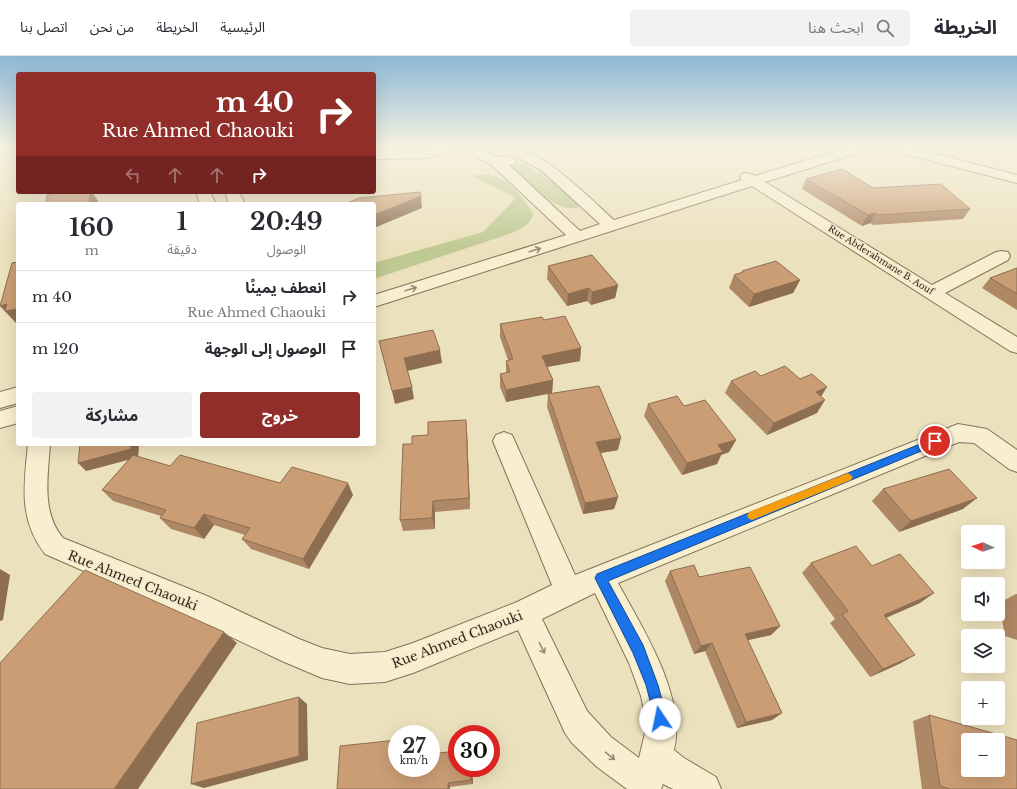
<!DOCTYPE html>
<html lang="ar">
<meta charset="utf-8">
<style>
:root{--surface:#fff;--page:#f2f2f3;--text:#2b2b33;--muted:#7c7c81;--line:#e1e1e2;--accent:#912e29}
body{margin:0;font-family:"Libre Baskerville","Noto Sans Arabic",serif;background:var(--page);color:var(--text);direction:rtl;height:100vh;display:flex;flex-direction:column;font-size:15px;white-space:nowrap}
*{box-sizing:border-box;margin:0}
p{font-size:13px;color:var(--muted)}
.icon{flex:none;width:22px;height:22px;fill:none;stroke:currentColor;stroke-width:2;stroke-linecap:round;stroke-linejoin:round}
.map{position:relative;flex:1;overflow:hidden;direction:ltr}
.panel{position:absolute;left:16px;top:146px;width:360px;height:244px;display:flex;flex-direction:column;background:var(--surface);border-radius:4px;box-shadow:0 4px 16px #0002;direction:rtl}
.panel>*{flex:none}
.guide{position:absolute;left:16px;top:16px;width:360px;height:122px;border-radius:4px;box-shadow:0 4px 16px #0002;direction:rtl;background:#912e29;color:#fff;overflow:hidden}
.needle{width:26px;rotate:273deg}
.fabs{position:absolute;left:961px;top:469px;display:grid;gap:8px}
.fabs a{display:grid;place-items:center;width:44px;height:44px;border-radius:4px;background:var(--surface);box-shadow:0 4px 16px #0002;font-size:20px}
.speed{position:absolute;left:388px;top:669px;display:flex;gap:8px;font-size:20px;font-weight:700;text-align:center}
.speed>*{display:grid;place-content:center;width:52px;height:52px;border-radius:50%;background:var(--surface);box-shadow:0 4px 16px #0002;line-height:1}
.speed small{font-size:10px;font-weight:400}
.speed .limit{border:6px solid #d22;background:#fff;color:#111}
.pin{position:absolute;display:grid;place-items:center;width:34px;height:34px;color:#fff;margin:-17px;border:2px solid #fff;border-radius:50%;box-shadow:0 1px 4px #0007}
.me{position:absolute;width:44px;margin:-22px;rotate:349deg;stroke-linejoin:round;filter:drop-shadow(0 0 3px #0008)}
.turn{display:flex;align-items:center;gap:14px;height:84px;padding:0 16px;font-size:18px}
.turn .icon{width:52px;height:52px;stroke-width:2.5}
.turn b{display:block;font-size:28px;line-height:34px}
.lanes{display:flex;align-items:center;height:38px;padding:0 16px;background:#0003;justify-content:center;gap:20px;direction:ltr}
.lanes .off{opacity:.35}
.eta{display:flex;justify-content:space-evenly;align-items:center;height:68px;text-align:center}
.eta b{font-size:24px;font-weight:700;line-height:28px}
.button{display:flex;gap:8px;margin-top:auto;padding:8px 16px}
.button a{flex:1;height:46px;border-radius:4px;background:var(--accent);color:#fff;font-size:16px;font-weight:700;line-height:46px;text-align:center}
.button a+a{background:var(--page);color:var(--text)}
ul{padding:0;list-style:none}
li{display:flex;align-items:center;gap:12px;height:52px;padding:0 16px;border-top:1px solid var(--line)}
li div{flex:1}
li b{display:block;font-size:15px}
li em{font-style:normal}
header{display:flex;align-items:center;gap:24px;box-sizing:border-box;height:56px;padding:0 20px;background:var(--surface);border-bottom:1px solid var(--line)}
header strong{font-size:19px}
nav{display:flex;gap:22px;margin-inline-start:auto;font-size:14px}
.search{width:280px;height:36px;background:var(--page);display:flex;align-items:center;gap:10px;box-sizing:border-box;padding:0 14px;border-radius:4px;color:var(--muted);font-size:15px}
.map>svg:first-child{display:block}
</style>
<header>
<strong>الخريطة</strong>
<div class="search"><svg class="icon" aria-label="search" viewBox="0 0 24 24"><circle cx="10" cy="10" r="6"/><path d="M15 15l6 6"/></svg>ابحث هنا</div>
<nav><a>الرئيسية</a><a>الخريطة</a><a>من نحن</a><a>اتصل بنا</a></nav>
</header>
<div class="map">
<svg width="1017" height="733" viewBox="0 0 1017 733">
<rect width="100%" height="100%" fill="#ece1bd"/>
<!-- green -->
<g fill="#bfc992">
<path d="M491,92H516L514,97C505,101 497,99 491,92Z"/>
<path d="M525,106L535,108L528,110L535,117L543,115L579,149V151C561,160 524,125 512,113L515,108Z"/>
<path d="M481,118L494,120L506,125L516,134L533,157C532,171 514,176 503,180L374,223V207L483,176L516,142L472,120Z"/>
</g>
<g fill="none" stroke-linecap="round" stroke-linejoin="round">
<!-- minor casing -->
<g stroke="#847257" stroke-width="2">
<g id="minor">
<path d="M434,92H454L452,95L427,102L374,103V95L426,94Z"/>
<path d="M473,92H485C491,105 502,99 514,102L516,105L514,108L509,109L580,175L600,168L541,114L519,102L517,99L519,96C540,91 597,149 614,164L742,124L740,121L742,118L747,117L755,120L846,92H865L864,95L765,126L932,229L996,196L1002,195L1008,196L1010,200L1008,204L945,237L1017,281V297L1010,295L752,130L374,251V239L566,179L492,109L479,103Z"/>
<path d="M892,92H913L1017,119V127L894,95Z"/>
<path d="M196,136H210L216,148H200Z"/>
<path d="M225,136H239L245,148H229Z"/>
<path d="M18,331V347L0,352V336Z"/>
<path d="M18,350V367L0,372V355Z"/>
<path d="M958,368L987,373L1017,394V416L1009,413L974,387L959,386L618,527C643,573 687,641 674,694L684,702L716,721L721,733H673L663,728L661,733H627L597,711L572,687L565,677L518,574L413,617L385,626L350,628L322,622L282,605L187,560L45,498C18,463 24,429 28,388H50C48,420 41,456 63,482L207,540L299,583L322,592L350,598L385,596L413,587L517,546L552,529L493,385L496,379L504,376L512,379L575,519ZM595,537L629,607L641,640L645,660V677L639,702L611,681L587,655L542,563Z"/>
</g>
</g>
<!-- minor -->
<use href="#minor" fill="#f8eed0" fill-rule="evenodd"/>
</g>
<!-- wall -->
<g fill="#ae8764">
<path d="M806,123L873,132L970,153L963,163L873,169L870,167L862,170L802,133Z"/>
<path d="M548,210L618,229L615,242L591,249L587,245L567,250L547,223Z"/>
<path d="M1017,212V254L982,232L990,222Z"/>
<path d="M742,215L800,224L793,237L749,251L729,232L734,219L741,217Z"/>
<path d="M544,264L581,292L580,305L547,311L553,324L552,337L506,346L500,331V318L506,317V305L508,304L500,281V268Z"/>
<path d="M761,320L800,323L821,340L817,357L767,379L725,337L731,325Z"/>
<path d="M548,338L618,394L601,397L618,441L614,453L583,458L547,351Z"/>
<path d="M648,348L684,350L736,384L729,396L721,399L717,408L682,419L644,360Z"/>
<path d="M467,376L470,453L435,456V473L403,475L400,464L412,388Z"/>
<path d="M139,388L138,401L170,410L353,439L309,513L251,493L242,483L245,479L214,469L204,483L171,473L160,462L161,460L113,445L102,434L128,404L86,415Z"/>
<path d="M883,433L963,453L899,476L872,445Z"/>
<path d="M811,507L872,510L920,547L886,562L901,607L870,621L830,567L835,563L802,517Z"/>
<path d="M670,515L699,521L780,570L771,579L747,584L782,657L772,664L737,672L705,595L694,598L665,525Z"/>
<path d="M1016,538H1017V584L1005,580L999,547Z"/>
<path d="M929,659L1017,733H922L913,665Z"/>
<path d="M397,712H472L473,728L450,731Z"/>
</g>
<!-- shaded-wall -->
<g fill="#8d6e51">
<path d="M90,136H92L98,145L97,148H89Z"/>
<path d="M421,140L422,152L374,172V159Z"/>
<path d="M875,157L870,167L862,170L868,159Z"/>
<path d="M800,224L793,237L749,251L754,238Z"/>
<path d="M618,229L615,242L591,249L592,236Z"/>
<path d="M589,232L587,245L567,250L568,238Z"/>
<path d="M7,248L17,253L18,254V267H16L0,250Z"/>
<path d="M581,292L580,305L541,312L542,300Z"/>
<path d="M440,294L442,307L407,315L404,302Z"/>
<path d="M553,324L552,337L506,346V334Z"/>
<path d="M412,331L414,343L395,348L392,335Z"/>
<path d="M827,331L819,344L816,336Z"/>
<path d="M825,344L817,357L767,379L774,367Z"/>
<path d="M466,364L467,376L470,453L469,442Z"/>
<path d="M621,382L618,394L594,398L596,386Z"/>
<path d="M736,384L729,396L721,399L717,408L682,419L687,407L718,389Z"/>
<path d="M131,388H139L138,401L86,415L78,407Z"/>
<path d="M348,427L353,439L309,513L303,503Z"/>
<path d="M618,441L614,453L583,458L585,447Z"/>
<path d="M977,442L963,453L899,476L911,465Z"/>
<path d="M433,445L435,456V473L432,462Z"/>
<path d="M204,458L214,469L204,483L194,472Z"/>
<path d="M0,513L10,519L3,564L0,565Z"/>
<path d="M934,537L920,547L871,568L884,559Z"/>
<path d="M780,570L771,579L736,587L745,578Z"/>
<path d="M224,576L237,587L138,733H114Z"/>
<path d="M712,587L705,595L694,598L701,590Z"/>
<path d="M915,599L901,607L870,621L883,613Z"/>
<path d="M299,641L307,648L308,704L204,732L191,728Z"/>
<path d="M782,657L772,664L737,672L746,666Z"/>
<path d="M470,712H472L473,728L471,724Z"/>
<path d="M448,727L450,731V733H448Z"/>
</g>
<!-- building -->
<g fill="#ca9d74" stroke="#8d6e51" fill-rule="evenodd">
<path d="M842,113L873,132L941,128L970,153L878,159L875,157L868,159L806,123Z"/>
<path d="M63,136H90L89,148H46L47,139Z"/>
<path d="M420,136L421,140L374,159V148H345L359,142Z"/>
<path d="M592,199L618,229L592,236L589,232L568,238L548,210Z"/>
<path d="M776,205L800,224L754,238L734,219L743,216L742,215Z"/>
<path d="M18,206V261L15,262L17,253L5,255L7,248L0,250L12,207Z"/>
<path d="M1017,212V238L990,222Z"/>
<path d="M565,260L581,292L542,300L553,324L506,334L500,318L510,316L506,305L513,303L500,268L542,261L544,264Z"/>
<path d="M433,274L440,294L404,302L412,331L392,335L379,285Z"/>
<path d="M785,310L800,323L812,318L827,331L816,336L825,344L774,367L731,325L755,315L761,320Z"/>
<path d="M599,330L621,382L596,386L618,441L585,447L548,338Z"/>
<path d="M677,340L684,350L705,344L736,384L718,389L723,396L687,407L648,348Z"/>
<path d="M466,364L469,442L433,445L432,462L400,464L403,388H412V380L428,379V366Z"/>
<path d="M80,388H131V393L78,407Z"/>
<path d="M133,399L170,410L180,399L280,427L292,411L348,427L303,503L242,483L250,472L204,458L194,472L160,462L166,454L102,434Z"/>
<path d="M949,413L977,442L911,465L883,433Z"/>
<path d="M856,490L872,510L900,498L934,537L884,559L915,599L883,613L842,558L848,555L811,507Z"/>
<path d="M694,509L699,521L750,511L780,570L745,578L782,657L746,666L712,587L701,590L670,515Z"/>
<path d="M85,514L224,576L114,733H0V607Z"/>
<path d="M299,641V700L191,728L197,667Z"/>
<path d="M929,659L1017,684V733H950L940,730ZM968,684H998V714H968Z"/>
<path d="M397,684V712H431V698L457,695V712H470L471,724L448,727V733H337L340,690Z"/>
</g>
<!-- one-way arrows -->
<defs><path id="oneway-shaft" d="M-6 0H5M1.5-3L5.5 0L1.5 3" fill="none" stroke-width="1.6" stroke-linecap="round" stroke-linejoin="round"/></defs>
<g stroke="#968b76">
<use href="#oneway-shaft" transform="translate(535 194) rotate(-17)"/>
<use href="#oneway-shaft" transform="translate(411 233) rotate(-17)"/>
<use href="#oneway-shaft" transform="translate(542 592) rotate(63)"/>
<use href="#oneway-shaft" transform="translate(610 700) rotate(39)"/>
</g>
<!-- sky -->
<linearGradient id="sky" x2="0" y2="1"><stop stop-color="#8bb8d4"/><stop offset="0.47" stop-color="#f6f2e1"/><stop offset="1" stop-color="#f6f2e1" stop-opacity="0"/></linearGradient>
<rect width="1017" height="194" fill="url(#sky)"/>
<!-- route -->
<path fill="#1a73e8" stroke="#114b97" d="M935,382L939,385L938,388L608,525L643,589L658,629L667,663L665,668L660,670L656,668L646,629L633,597L597,526L595,522L597,518Z"/>
<!-- slow -->
<path fill="#f59e0b" d="M848,417L853,421L851,424L752,464L749,463L747,460L749,456Z"/>
<g text-anchor="middle" stroke-width="3" stroke-linejoin="round" paint-order="stroke">
<!-- far-street labels -->
<g font-size="9" fill="#33281b" stroke="#f4ebcd">
<text transform="translate(881 204) rotate(32)" y="3">Rue Abderahmane B. Aouf</text>
</g>
<!-- near-street labels -->
<g font-size="13" fill="#33281b" stroke="#f4ebcd">
<text transform="translate(133 524) rotate(22)" y="5">Rue Ahmed Chaouki</text>
<text transform="translate(457 583) rotate(-21)" y="5">Rue Ahmed Chaouki</text>
</g>
</g>
</svg>
<div class="fabs">
<a><svg class="needle" viewBox="-14 -14 28 28"><path d="M0-13l5 13h-10z" fill="#e53935"/><path d="M0 13l5-13h-10z" fill="#7c7c81"/></svg></a>
<a><svg class="icon" aria-label="sound" viewBox="0 0 24 24"><path d="M4 9h4l5-4v14l-5-4H4zM17 9q2 3 0 6"/></svg></a>
<a><svg class="icon" aria-label="layers" viewBox="0 0 24 24"><path d="M12 4l9 5-9 5-9-5zM3 14l9 5 9-5"/></svg></a>
<a>+</a>
<a>−</a>
</div>
<div class="speed"><div>27<small>km/h</small></div><div class="limit">30</div></div>
<div class="pin" style="left:935px;top:385px;background:#d93025"><svg class="icon" aria-label="arrive" viewBox="0 0 24 24"><path d="M6 21V4h12l-3 4 3 4H6"/></svg></div>
<svg class="me" style="left:660px;top:663px" viewBox="-20 -20 40 40"><circle r="19" fill="#fff"/><path d="M0-13L10 11 0 6-10 11z" fill="#1a73e8"/></svg>
<div class="guide">
<div class="turn"><svg class="icon" aria-label="right" viewBox="0 0 24 24"><path d="M7 20v-9h11M14 6l5 5-5 5"/></svg><div><b>40 m</b>Rue Ahmed Chaouki</div></div>
<div class="lanes"><svg class="icon off" aria-label="left" viewBox="0 0 24 24"><path d="M17 20v-9H6M10 6l-5 5 5 5"/></svg><svg class="icon off" aria-label="ahead" viewBox="0 0 24 24"><path d="M12 20V5M6 11l6-6 6 6"/></svg><svg class="icon off" aria-label="ahead" viewBox="0 0 24 24"><path d="M12 20V5M6 11l6-6 6 6"/></svg><svg class="icon" aria-label="right" viewBox="0 0 24 24"><path d="M7 20v-9h11M14 6l5 5-5 5"/></svg></div>
</div>
<section class="panel">
<div class="eta">
<div><b>20:49</b><p>الوصول</p></div>
<div><b>1</b><p>دقيقة</p></div>
<div><b>160</b><p>m</p></div>
</div>
<ul>
<li><svg class="icon" aria-label="right" viewBox="0 0 24 24"><path d="M7 20v-9h11M14 6l5 5-5 5"/></svg><div><b>انعطف يمينًا</b><p>Rue Ahmed Chaouki</p></div><em>40 m</em></li>
<li><svg class="icon" aria-label="arrive" viewBox="0 0 24 24"><path d="M6 21V4h12l-3 4 3 4H6"/></svg><div><b>الوصول إلى الوجهة</b></div><em>120 m</em></li>
</ul>
<div class="button"><a>خروج</a><a>مشاركة</a></div>
</section>
</div>
